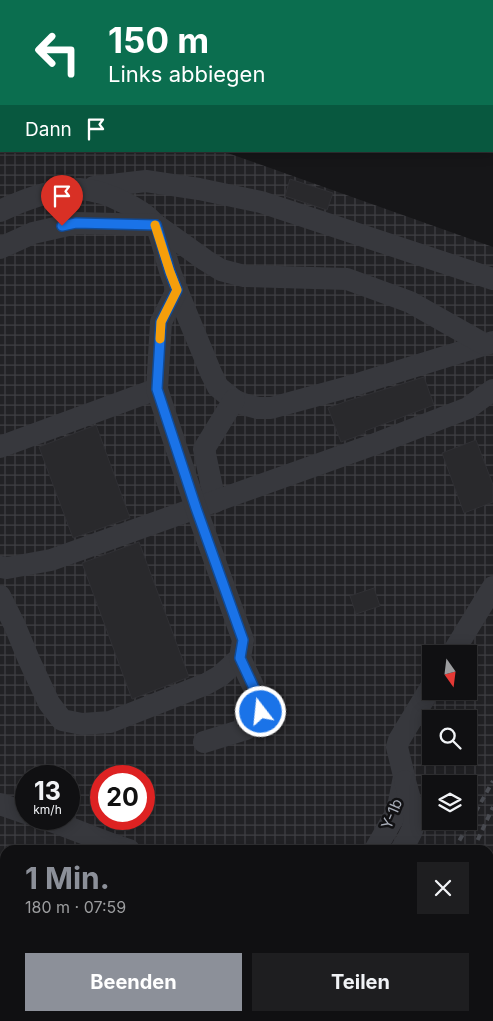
<!DOCTYPE html>
<html lang="de">
<meta charset="utf-8">
<style>
:root{--surface:#101012;--page:#1e1e20;--text:#f1f3f6;--muted:#9c9d9f;--line:#303032;--accent:#8c9099}
body{margin:0;font-family:Inter,sans-serif;background:var(--page);color:var(--text);height:100vh;display:flex;flex-direction:column;font-size:19px;white-space:nowrap}
*{box-sizing:border-box;margin:0}
p{font-size:16px;color:var(--muted)}
.icon{flex:none;width:28px;height:28px;fill:none;stroke:currentColor;stroke-width:2;stroke-linecap:round;stroke-linejoin:round}
.map{position:relative;flex:1;overflow:hidden}
.sheet{position:absolute;left:0px;top:845px;width:494px;height:176px;display:flex;flex-direction:column;background:var(--surface);border-radius:15px 15px 0 0;box-shadow:0 2px 12px #0003,0 0 0 1px var(--line)}
.sheet>*{flex:none}
.guide{position:absolute;left:0px;top:0px;width:494px;height:152px;box-shadow:0 2px 12px #0003,0 0 0 1px var(--line);background:#0b6e4f;color:#fff;overflow:hidden}
.needle{width:32px;rotate:166deg}
.controls{position:absolute;left:422px;top:645px;display:grid;gap:10px}
.controls a{display:grid;place-items:center;width:55px;height:55px;border-radius:0px;background:var(--surface);box-shadow:0 2px 12px #0003,0 0 0 1px var(--line);font-size:25px}
.speed{position:absolute;left:15px;top:765px;display:flex;gap:10px;font-size:25px;font-weight:700;text-align:center}
.speed>*{display:grid;place-content:center;width:65px;height:65px;border-radius:50%;background:var(--surface);box-shadow:0 2px 12px #0003,0 0 0 1px var(--line);line-height:1}
.speed small{font-size:12px;font-weight:400}
.speed .limit{border:8px solid #d22;background:#fff;color:#111}
.pin{position:absolute;display:grid;place-items:center;width:42px;height:42px;color:#fff;margin:-51px -21px;border-radius:50% 50% 50% 0;rotate:-45deg;box-shadow:0 0 5px #0007}
.pin .icon{rotate:45deg}
.me{position:absolute;width:55px;margin:-28px;rotate:344deg;stroke-linejoin:round;filter:drop-shadow(0 0 4px #0008)}
.turn{display:flex;align-items:center;gap:18px;height:105px;padding:0 25px;font-size:22px}
.turn .icon{width:65px;height:65px;stroke-width:2.5}
.turn b{display:block;font-size:35px;line-height:42px}
.then{display:flex;align-items:center;height:48px;padding:0 25px;background:#0003;gap:10px;font-size:19px}
.round{display:grid;place-items:center;flex:none;width:52px;height:52px;border-radius:0px;background:var(--page)}
.head{display:flex;align-items:center;justify-content:space-between;height:85px;padding:0 25px}
h1{font-size:30px;font-weight:700;line-height:38px;color:var(--accent)}
.cta{display:flex;gap:10px;margin-top:auto;padding:10px 25px}
.cta a{flex:1;height:58px;border-radius:0px;background:var(--accent);color:#fff;font-size:20px;font-weight:700;line-height:58px;text-align:center}
.cta a+a{background:var(--page);color:var(--text)}
.map>svg:first-child{display:block}
</style>
<div class="map">
<svg width="493" height="1021" viewBox="0 0 493 1021">
<defs>
<pattern id="industrial-grid" width="8" height="8" patternUnits="userSpaceOnUse" patternTransform="scale(1.25)"><rect width="8" height="8" fill="#222225"/><path d="M0 4h8M4 0v8" fill="none" stroke="#3f3f43"/></pattern>
<pattern id="water-rules" width="6" height="5" patternUnits="userSpaceOnUse" patternTransform="scale(1.25)"><rect width="6" height="5" fill="#2c353c"/><path d="M0 2.5h6" fill="none" stroke="#485056"/></pattern>
</defs>
<rect width="100%" height="100%" fill="#161618"/>
<!-- industrial -->
<path fill="url(#industrial-grid)" fill-rule="evenodd" d="M0,72L1,73V151H222L493,247V1021H0ZM431,654H469V691H431ZM431,719H469V756H431ZM26,776H69V819H26ZM101,776H144V819H101ZM431,784H469V821H431ZM5,850H489V1016H5Z"/>
<!-- water -->
<path fill="url(#water-rules)" d="M131,1016H223L221,1021H130Z"/>
<!-- building -->
<g fill="#29292c" stroke="#303034">
<path d="M290,179L333,193L327,210L285,196Z"/>
<path d="M424,377L434,405L365,431L366,433L341,442L328,408L347,401Z"/>
<path d="M96,425L130,518L73,538L39,447Z"/>
<path d="M476,440L493,485V502L464,513L442,453Z"/>
<path d="M139,542L189,677L132,699L82,563Z"/>
<path d="M374,588L380,606L356,614L350,596Z"/>
</g>
<g fill="none" stroke-linecap="round" stroke-linejoin="round">
<!-- minor -->
<g stroke="#37383d" stroke-width="22">
<path d="M0,13L1,11"/>
<path d="M94,187L146,181L199,189L261,202L493,279"/>
<path d="M0,211C23,200 54,188 80,189C95,190 110,195 123,202C134,207 146,214 154,223C160,230 167,263 171,274C183,307 198,340 211,373L218,387L234,400L243,404L258,408H271L348,387L493,342"/>
<path d="M0,248L33,233L77,223L156,225L205,260L221,270L244,276L347,279L410,302L484,344"/>
<path d="M0,447L157,389"/>
<path d="M215,502L204,449L234,400"/>
<path d="M0,567L7,568L51,560L375,444L468,408L493,390"/>
<path d="M0,596L15,626L29,660L49,703L62,720L82,724L110,722L206,684L220,676L240,658L243,640L196,508L157,389L161,322L177,290"/>
<path d="M452,654L493,587"/>
<path d="M204,742L246,729L256,722L261,712L260,701L240,658"/>
<path d="M0,804L26,813"/>
<path d="M45,819C73,828 100,841 129,850"/>
<path d="M375,850L395,815L399,802L404,776L397,747L399,740L431,687"/>
<path d="M401,850C407,840 415,829 415,817L405,781"/>
<path d="M489,876L493,863"/>
<path d="M51,1021L53,1016"/>
<path d="M348,1021L350,1016"/>
<path d="M443,1021L444,1016"/>
</g>
<!-- rail -->
<g stroke="#4a4c52" stroke-width="4" stroke-dasharray="6 5" stroke-linecap="butt">
<path d="M454,850L493,781"/>
<path d="M473,850L493,807"/>
<path d="M489,953L493,941"/>
<path d="M375,1021L377,1016"/>
<path d="M401,1021L402,1016"/>
<path d="M419,1021L421,1016"/>
<path d="M465,1021L467,1016"/>
<path d="M493,1021V1020"/>
</g>
</g>
<g fill="none" stroke-linecap="round" stroke-linejoin="round">
<!-- route casing -->
<g stroke="#114b97" stroke-width="12">
<path id="route" d="M62,226L76,223L156,225L170,272L177,290L161,322L157,389L196,508L243,640L240,658L260,701L261,712"/>
</g>
<!-- route -->
<use href="#route" stroke="#1a73e8" stroke-width="9"/>
<!-- slow -->
<path stroke="#f59e0b" stroke-width="9" d="M155,225L170,272L177,290L161,322L160,339"/>
</g>
<g text-anchor="middle" stroke-width="5" stroke-linejoin="round" paint-order="stroke">
<!-- street labels -->
<g font-size="15" fill="#a8adb8" stroke="#111113">
<text transform="translate(392 814) rotate(-67)" y="5">Y-1b</text>
</g>
</g>
</svg>
<div class="controls">
<a><svg class="needle" viewBox="-14 -14 28 28"><path d="M0-13l5 13h-10z" fill="#e53935"/><path d="M0 13l5-13h-10z" fill="#9c9d9f"/></svg></a>
<a><svg class="icon" aria-label="search" viewBox="0 0 24 24"><circle cx="10" cy="10" r="6"/><path d="M15 15l6 6"/></svg></a>
<a><svg class="icon" aria-label="layers" viewBox="0 0 24 24"><path d="M12 4l9 5-9 5-9-5zM3 14l9 5 9-5"/></svg></a>
</div>
<div class="speed"><div>13<small>km/h</small></div><div class="limit">20</div></div>
<div class="pin" style="left:62px;top:226px;background:#d93025"><svg class="icon" aria-label="arrive" viewBox="0 0 24 24"><path d="M6 21V4h12l-3 4 3 4H6"/></svg></div>
<svg class="me" style="left:261px;top:712px" viewBox="-20 -20 40 40"><circle r="17" fill="#1a73e8" stroke="#fff" stroke-width="3"/><path d="M0-11L8 9 0 5-8 9z" fill="#fff"/></svg>
<div class="guide">
<div class="turn"><svg class="icon" aria-label="left" viewBox="0 0 24 24"><path d="M17 20v-9H6M10 6l-5 5 5 5"/></svg><div><b>150 m</b>Links abbiegen</div></div>
<div class="then">Dann<svg class="icon" aria-label="arrive" viewBox="0 0 24 24"><path d="M6 21V4h12l-3 4 3 4H6"/></svg></div>
</div>
<section class="sheet">
<div class="head"><div><h1>1 Min.</h1><p>180 m · 07:59</p></div><a class="round"><svg class="icon" aria-label="close" viewBox="0 0 24 24"><path d="M6 6l12 12M18 6L6 18"/></svg></a></div>
<div class="cta"><a>Beenden</a><a>Teilen</a></div>
</section>
</div>
